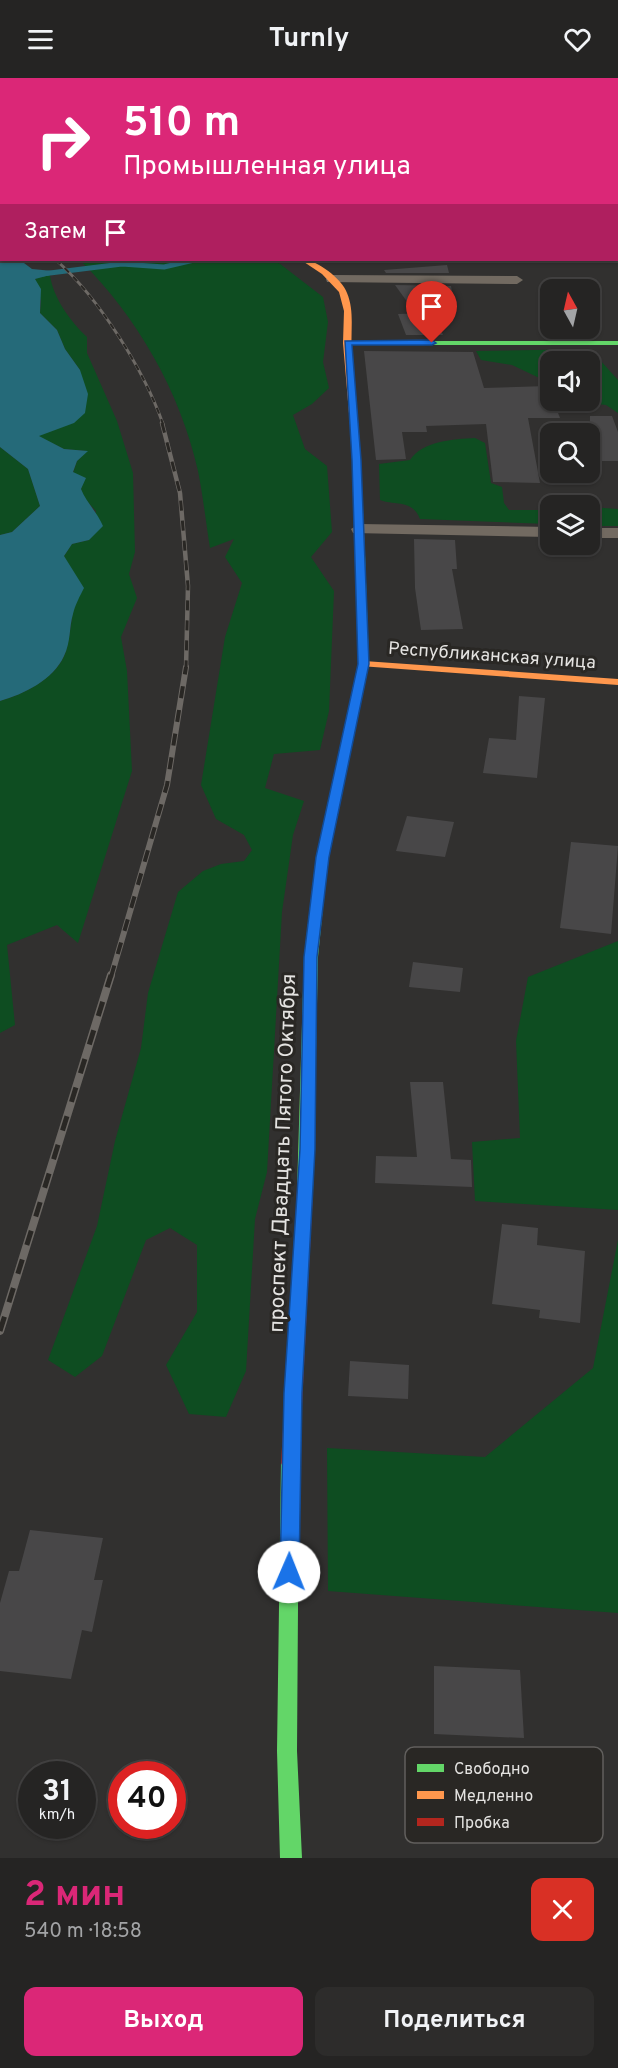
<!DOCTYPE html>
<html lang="ru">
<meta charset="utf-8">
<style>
:root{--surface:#252423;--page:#2d2c2b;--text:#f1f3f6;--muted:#a3a4a6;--line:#424141;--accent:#db2777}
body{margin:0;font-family:Overpass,sans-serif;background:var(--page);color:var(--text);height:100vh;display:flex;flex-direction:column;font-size:22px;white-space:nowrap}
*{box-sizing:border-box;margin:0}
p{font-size:20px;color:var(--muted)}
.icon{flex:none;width:33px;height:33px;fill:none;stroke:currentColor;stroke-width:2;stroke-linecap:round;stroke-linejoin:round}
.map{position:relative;height:1780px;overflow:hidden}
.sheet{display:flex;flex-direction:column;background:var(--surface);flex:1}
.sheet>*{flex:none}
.banner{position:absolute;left:0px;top:0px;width:618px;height:183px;box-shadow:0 2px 4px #0004,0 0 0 2px var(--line);background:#db2777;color:#fff;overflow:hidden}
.needle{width:39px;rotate:352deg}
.buttons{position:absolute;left:540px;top:201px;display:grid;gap:12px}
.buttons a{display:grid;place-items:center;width:60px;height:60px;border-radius:12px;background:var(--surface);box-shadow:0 2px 4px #0004,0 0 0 2px var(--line);font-size:30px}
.speed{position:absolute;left:18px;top:1683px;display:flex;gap:12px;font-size:30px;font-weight:700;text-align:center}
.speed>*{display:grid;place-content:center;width:78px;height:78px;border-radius:50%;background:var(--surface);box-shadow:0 2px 4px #0004,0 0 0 2px var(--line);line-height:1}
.speed small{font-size:15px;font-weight:400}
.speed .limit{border:9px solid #d22;background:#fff;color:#111}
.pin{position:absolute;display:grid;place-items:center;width:51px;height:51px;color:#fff;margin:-62px -26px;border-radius:50% 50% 50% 0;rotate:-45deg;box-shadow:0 0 6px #0007}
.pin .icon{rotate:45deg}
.me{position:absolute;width:66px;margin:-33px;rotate:1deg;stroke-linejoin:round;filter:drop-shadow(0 0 4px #0008)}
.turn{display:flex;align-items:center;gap:21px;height:126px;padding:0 24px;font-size:27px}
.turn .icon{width:78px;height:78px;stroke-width:2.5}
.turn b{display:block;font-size:42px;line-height:51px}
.then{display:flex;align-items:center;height:57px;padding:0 24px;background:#0003;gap:12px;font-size:22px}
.round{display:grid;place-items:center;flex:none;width:63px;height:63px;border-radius:12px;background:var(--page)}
.overview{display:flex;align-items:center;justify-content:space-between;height:102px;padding:0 24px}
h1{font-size:36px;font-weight:700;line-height:45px;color:var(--accent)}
.button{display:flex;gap:12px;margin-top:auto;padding:12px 24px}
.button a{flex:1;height:69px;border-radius:12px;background:var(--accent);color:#fff;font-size:24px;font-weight:700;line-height:69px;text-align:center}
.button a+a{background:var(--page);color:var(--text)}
header{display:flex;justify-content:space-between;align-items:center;height:78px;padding:0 24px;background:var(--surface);font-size:27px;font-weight:700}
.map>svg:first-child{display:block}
</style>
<header><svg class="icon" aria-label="menu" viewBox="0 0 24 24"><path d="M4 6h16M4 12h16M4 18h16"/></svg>Turnly<svg class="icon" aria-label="heart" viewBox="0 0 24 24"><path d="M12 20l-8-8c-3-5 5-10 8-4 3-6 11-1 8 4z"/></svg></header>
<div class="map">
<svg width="618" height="1780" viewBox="0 0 618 1780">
<rect width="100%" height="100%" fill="#31302f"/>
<!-- green -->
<g fill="#0e4d21">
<path d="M0,0H306L2,2L1,66Z"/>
<path d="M80,182H275L323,219L328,244L323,284L329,310L312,326L293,337L305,371L327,388L332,454L311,479L334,513L329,633L320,672L274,676L265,710L304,723L293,757L282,834L267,1094L255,1141L246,1293L226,1339L189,1336L166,1287L197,1234V1167L170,1150L146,1162L102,1278L75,1299L48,1282L97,1148L115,1063L141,970L148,915L178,814L203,793L221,786L244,783L252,772L244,757L216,741L201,707L225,559L242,505L225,479L234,461L210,470C206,445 203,418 198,393C180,313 137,239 80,182Z"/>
<path d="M50,197C53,220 71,244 87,259V275L117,343L133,395L135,474L129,496L137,520L121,559L127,593L132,693L78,865L57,847L7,867L15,947L0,955V623C24,616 55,601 65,576C69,564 70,552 72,540C75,518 75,498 64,478L72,466L89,462L96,433L84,420L81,411L85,400L73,395L77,383L87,373L64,371L38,358L80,292L65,271L57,252L40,235L41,223L35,202L37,199Z"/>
<path d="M590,271L618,302V335L606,327L573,323L590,322V284H550V305L512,287L481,282L476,273Z"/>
<path d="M475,360L485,365L491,405L502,409L504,425L509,432H550V446L420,441C412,421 396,428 380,422L379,386L410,382C422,363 454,361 475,360Z"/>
<path d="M0,369L28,391L40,428L12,454L0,457Z"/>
<path d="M590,429L618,431V448H590Z"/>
<path d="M618,863V1132L475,1123L472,1064L520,1060L516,963L528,899Z"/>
<path d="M618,1162V1535L328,1513L327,1370L485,1379L593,1290Z"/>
</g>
<!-- water -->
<path fill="#256a79" d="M0,166L2,182H20L32,191L53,193L54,196L35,201L41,211L40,235L57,252L65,271L80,292L88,316L85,335L74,345L39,358L64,371L88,373L77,383L73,394L86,400L81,411C86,424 97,434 103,448L89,462L72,466L64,478L84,510C80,518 75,527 73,536C69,549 71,564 64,578C53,602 24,616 0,623V457L12,454L40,428L28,391L0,369Z"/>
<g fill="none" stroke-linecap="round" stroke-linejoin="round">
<!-- stream-far1 -->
<path stroke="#256a79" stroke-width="4" d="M92,2L98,0"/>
<!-- stream -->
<path stroke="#256a79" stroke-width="5" d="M42,196L122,186L164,189L194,182"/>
</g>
<!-- building -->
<g fill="#484748">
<path d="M447,187L449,195H386L384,192Z"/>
<path d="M395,207L451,208L454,225H408Z"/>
<path d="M434,235L443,257H406L398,236Z"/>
<path d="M364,273L473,274L484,310L547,308L550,322H553L560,340H528L540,405L493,404L486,346L426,348L427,354H402L406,381L376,382Z"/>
<path d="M590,338H612L618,354V383H590Z"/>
<path d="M414,461L455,462L457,491H452L463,551L421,552L415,510Z"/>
<path d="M519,618L545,620L537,700L483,695L489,660L516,662Z"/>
<path d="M407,738L454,744L445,779L396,773Z"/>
<path d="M571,764L618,768L611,856L560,850Z"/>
<path d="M413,884L463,890L460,914L409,909Z"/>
<path d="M410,1004H443L451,1081L471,1082L472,1109L375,1105L376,1078L417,1079Z"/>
<path d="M502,1146L538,1150L537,1167L585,1173L580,1245L539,1240L540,1232L492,1226Z"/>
<path d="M350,1283L409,1287L408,1321L348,1318Z"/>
<path d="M30,1452L103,1460L94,1502H103L92,1554L82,1552L71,1601L0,1593V1525L9,1493H19Z"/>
<path d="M434,1588L520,1592L524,1660L434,1656Z"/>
</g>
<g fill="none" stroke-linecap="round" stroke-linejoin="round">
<!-- street -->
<g fill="#726a61" fill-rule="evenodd">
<path d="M307,0H317L307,2Z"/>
<path d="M543,0H553L543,2Z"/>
<path d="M616,21H618L616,31Z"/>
<path d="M332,197L517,198L523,202L517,206L327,204L326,201Z"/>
<path d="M359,446L550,449V459L353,455L351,451Z"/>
<rect x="590" y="450" width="28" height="10"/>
</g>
<!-- fast -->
<g fill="#63d668" fill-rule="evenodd">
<path d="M0,74L2,75V79L0,78Z"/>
<path d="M347,263H618V267H344L343,265Z"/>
<path d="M360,474L365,477L369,586L328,779L318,879L313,1113L310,1117L305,1119L300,1117L297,1113L304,879L316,779L359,586L355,477Z"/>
<path d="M290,1377L296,1379L299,1385L297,1673L302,1780H280L277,1673L281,1385L284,1379Z"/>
</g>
<!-- slow -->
<g fill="#ff974d" fill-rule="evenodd">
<path d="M301,182C315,180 342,201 347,215C355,234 350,254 352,274C358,342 362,409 365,477L360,480L355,477L353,382L343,265L344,233L339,214L322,196Z"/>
<path d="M364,583L618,601V607L360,588L359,586Z"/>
</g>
<!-- jam -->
<path fill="#b3261e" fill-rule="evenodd" d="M305,1107L310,1109L313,1113L299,1385L296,1391L290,1393L284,1391L281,1385L297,1113L300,1109Z"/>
<!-- rail-far3 casing -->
<g stroke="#6d6965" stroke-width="3">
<path id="rail-far3" d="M56,182C99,220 144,292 163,346"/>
</g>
<!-- rail-far2 casing -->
<g stroke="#6d6965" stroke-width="4.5">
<path id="rail-far2" d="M162,345L180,415L188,508L186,590"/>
</g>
<!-- rail-far1 casing -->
<g stroke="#6d6965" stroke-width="6">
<path id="rail-far1" d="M111,899L167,707L186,589"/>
</g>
<!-- rail casing -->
<g stroke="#6d6965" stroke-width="8">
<path id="rail" d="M0,1253L111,897"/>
</g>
<!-- rail-far3 -->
<use href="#rail-far3" stroke="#292724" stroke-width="2" stroke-dasharray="6" stroke-linecap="butt"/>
<!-- rail-far2 -->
<use href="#rail-far2" stroke="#292724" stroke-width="3" stroke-dasharray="10" stroke-linecap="butt"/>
<!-- rail-far1 -->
<use href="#rail-far1" stroke="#292724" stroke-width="4" stroke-dasharray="12" stroke-linecap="butt"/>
<!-- rail -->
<use href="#rail" stroke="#292724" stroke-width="5" stroke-dasharray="15" stroke-linecap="butt"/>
</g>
<!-- route -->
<path fill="#1a73e8" stroke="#114b97" stroke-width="1.5" d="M345,263L432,262L436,265L432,267H352L361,382L369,586L329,779L317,879L315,1071L302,1315L299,1494L296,1500L289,1503L282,1500L280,1494L284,1315L300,1071L304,879L316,779L358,586L352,382Z"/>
<g text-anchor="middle" stroke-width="6" stroke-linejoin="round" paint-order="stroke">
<!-- far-street labels -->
<g font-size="18" fill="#e4e3e1" stroke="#292724">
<text transform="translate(492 577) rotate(4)" y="6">Республиканская улица</text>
</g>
<!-- street labels -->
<g font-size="21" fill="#e4e3e1" stroke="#292724">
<text transform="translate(282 1075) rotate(-88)" y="7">проспект Двадцать Пятого Октября</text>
</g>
</g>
<!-- legend -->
<rect x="405" y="1669" width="198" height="96" rx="9" fill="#292724" stroke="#615f5d" stroke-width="1.5"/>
<rect x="417" y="1686" width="27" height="8" fill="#63d668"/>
<rect x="417" y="1713" width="27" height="8" fill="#ff974d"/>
<rect x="417" y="1740" width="27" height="8" fill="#b3261e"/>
<g font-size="16" fill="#e4e3e1">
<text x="454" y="1696">Свободно</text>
<text x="454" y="1723">Медленно</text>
<text x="454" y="1750">Пробка</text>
</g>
</svg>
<div class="buttons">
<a><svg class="needle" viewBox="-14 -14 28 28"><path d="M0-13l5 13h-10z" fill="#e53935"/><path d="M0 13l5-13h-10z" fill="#a3a4a6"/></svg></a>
<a><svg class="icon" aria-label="sound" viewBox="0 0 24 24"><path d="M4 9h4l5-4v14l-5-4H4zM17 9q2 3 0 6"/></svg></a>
<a><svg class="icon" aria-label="search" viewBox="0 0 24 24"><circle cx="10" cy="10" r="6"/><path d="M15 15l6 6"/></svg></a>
<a><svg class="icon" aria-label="layers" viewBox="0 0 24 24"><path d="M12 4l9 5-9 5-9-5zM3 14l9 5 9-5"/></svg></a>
</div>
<div class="speed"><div>31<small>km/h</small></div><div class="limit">40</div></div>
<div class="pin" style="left:432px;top:265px;background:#d93025"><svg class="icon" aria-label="arrive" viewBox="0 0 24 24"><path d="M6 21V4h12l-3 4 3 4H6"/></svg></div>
<svg class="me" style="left:289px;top:1494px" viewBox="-20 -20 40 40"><circle r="19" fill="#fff"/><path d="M0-13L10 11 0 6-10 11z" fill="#1a73e8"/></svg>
<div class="banner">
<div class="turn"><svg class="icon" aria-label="right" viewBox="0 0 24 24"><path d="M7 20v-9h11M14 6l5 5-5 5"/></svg><div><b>510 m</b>Промышленная улица</div></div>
<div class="then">Затем<svg class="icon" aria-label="arrive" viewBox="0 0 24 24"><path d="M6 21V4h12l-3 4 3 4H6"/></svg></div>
</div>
</div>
<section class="sheet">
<div class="overview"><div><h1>2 мин</h1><p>540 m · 18:58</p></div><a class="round" style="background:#d93025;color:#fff"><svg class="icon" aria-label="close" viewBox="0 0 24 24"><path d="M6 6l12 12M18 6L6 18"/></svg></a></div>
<div class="button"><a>Выход</a><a>Поделиться</a></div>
</section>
